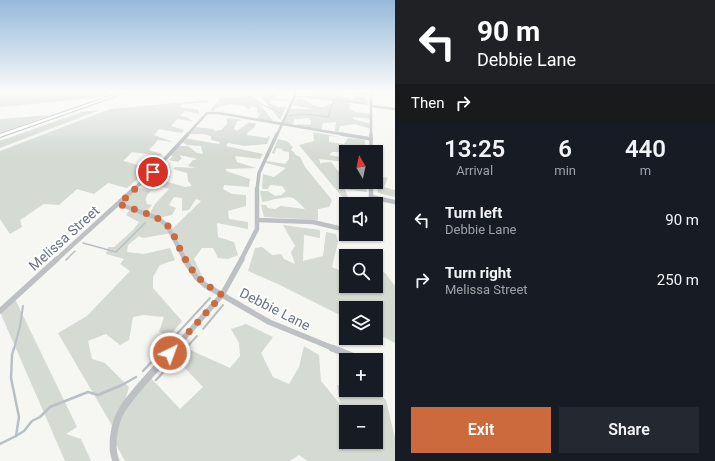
<!DOCTYPE html>
<meta charset="utf-8">
<style>
:root{--surface:#171b24;--page:#242831;--text:#f1f3f6;--muted:#9ea1a6;--accent:#cd6a3d}
body{margin:0;font-family:Roboto,sans-serif;background:var(--page);color:var(--text);height:100vh;display:flex;flex-direction:column;font-size:15px;white-space:nowrap}
*{box-sizing:border-box;margin:0}
p{font-size:13px;color:var(--muted)}
.icon{flex:none;width:22px;height:22px;fill:none;stroke:currentColor;stroke-width:2;stroke-linecap:round;stroke-linejoin:round}
.map{position:relative;flex:1;overflow:hidden}
.details{display:flex;flex-direction:column;background:var(--surface);width:320px}
.details>*{flex:none}
.top-card{background:#202124;color:#fff;overflow:hidden}
.needle{width:26px;rotate:351deg}
.buttons{position:absolute;left:339px;top:145px;display:grid;gap:8px}
.buttons a{display:grid;place-items:center;width:44px;height:44px;border-radius:0px;background:var(--surface);box-shadow:0 1px 3px #0004;font-size:20px}
.pin{position:absolute;display:grid;place-items:center;width:34px;height:34px;color:#fff;margin:-17px;border:2px solid #fff;border-radius:50%;box-shadow:0 1px 4px #0007}
.me{position:absolute;width:44px;margin:-22px;rotate:42deg;stroke-linejoin:round;filter:drop-shadow(0 0 3px #0008)}
.turn{display:flex;align-items:center;gap:14px;height:84px;padding:0 16px;font-size:18px}
.turn .icon{width:52px;height:52px;stroke-width:2.5}
.turn b{display:block;font-size:28px;line-height:34px}
.then{display:flex;align-items:center;height:38px;padding:0 16px;background:#0003;gap:8px;font-size:15px}
.eta{display:flex;justify-content:space-evenly;align-items:center;height:68px;text-align:center}
.eta b{font-size:24px;font-weight:600;line-height:28px}
.button{display:flex;gap:8px;margin-top:auto;padding:8px 16px}
.button a{flex:1;height:46px;border-radius:0px;background:var(--accent);color:#fff;font-size:16px;font-weight:600;line-height:46px;text-align:center}
.button a+a{background:var(--page);color:var(--text)}
ul{padding:0;list-style:none}
li{display:flex;align-items:center;gap:12px;height:60px;padding:0 16px}
li div{flex:1}
li b{display:block;font-size:15px}
li em{font-style:normal}
main{display:flex;flex:1;min-height:0}
.map>svg:first-child{display:block}
</style>
<main>
<div class="map">
<svg width="395" height="461" viewBox="0 0 395 461">
<rect width="100%" height="100%" fill="#f6f6f3"/>
<!-- green -->
<g fill="#d5dad3" fill-rule="evenodd">
<path d="M9,91H115L95,98L0,107V92Z"/>
<path d="M268,91H273L278,95L274,98L290,100L285,101L271,100L269,103L279,107H286L280,120L262,98L261,95Z"/>
<path d="M300,91H367L368,96L347,93H338L336,95L341,97L353,99L356,96L363,97L368,101L367,105L350,103L349,109L356,112L371,114V119L353,117V119L371,124V129L355,124L340,126L338,134L335,133L336,122L323,123L321,131L295,127L298,124L311,125V121L308,118L295,119L291,126L281,125L289,109H313L294,105L298,98C305,99 315,108 323,107C326,106 329,104 333,103L332,101L298,97L299,96H314Z"/>
<path d="M253,96L274,122L257,119L260,114L257,111V108L253,106L247,110L248,108C237,103 222,103 213,111H210L220,98Z"/>
<path d="M207,100L209,102L184,104L179,107L199,110V114L185,111L180,116L187,117L192,121L177,119L171,126L184,130L182,133L159,129L154,135L173,142L158,140L149,150L162,154L161,156L132,152L123,161L150,168L127,188L108,183L94,194L77,189L59,205L44,204L20,220L22,227L10,234L0,219V151L110,109Z"/>
<path d="M100,110L0,148V141L82,112Z"/>
<path d="M50,115L0,133V119Z"/>
<path d="M227,118L244,120L237,121L234,129L237,131L248,123H256L254,128L248,132L247,135L267,138L268,136H270L267,144L245,146L228,143L226,146L263,154L260,159L235,156L237,162L256,168L226,169V171L250,179L249,187L224,185L223,189L232,194L246,195V206L228,211L229,219L248,222V229L217,223L218,237L234,242L238,255L228,259L218,258L213,248H202L194,259L202,276L197,278L172,233L143,238L139,236L128,245L127,252L144,254L170,248L175,260L160,265L153,277V288L182,321L169,337L159,332L164,317L144,315L133,317L129,340L120,345L106,334L88,341L92,359L105,363L129,387L123,408L149,376L180,409L203,387L179,362L188,349L230,368L240,356L239,343L231,329L246,324L273,337L261,353L273,377L289,384L299,367L304,346L319,355L321,381L340,404L337,385L346,386V390H372L386,400L395,438V461H307L299,455L290,461H125L114,441V429L58,333L87,316L130,271L120,264L124,259L106,254L108,247H114L133,230L139,222L126,215L130,209L119,204L136,187L151,191C147,195 144,198 147,204L152,205L145,213L149,215L155,204L169,189C160,185 150,186 141,183L148,176L185,187L192,186L188,181L187,173L173,169L175,167L196,168L188,166L193,160L198,159L179,155L182,158L178,162L169,160L172,157L171,152L176,146H188L197,153L203,154L201,146L187,145L180,141L184,138L219,144L220,142L211,140V136L203,134H188L194,127L213,129L215,131L221,130L227,124ZM174,197L182,198V211L189,210L196,199L201,201L171,230L158,218L172,215L176,208L169,205ZM346,412H376V442H346Z"/>
<path d="M313,132L340,137L329,136V142L344,144L348,138L365,140L366,152H332L329,155L346,158V162L319,159L321,165V163L331,162L342,176L346,177V182H363L367,192L345,189L350,204H348L299,145L314,141Z"/>
<path d="M278,139L287,141L293,147L291,150L295,153L294,154L300,157L305,167L332,200L329,207L318,209V220L264,217L261,205H266L268,208L275,209L281,206L305,209C302,206 297,200 293,198C288,195 269,201 262,202L260,191H268L275,196L281,195L286,191L282,186L270,185L268,189H262L263,174L274,177L286,168L266,163L267,161L285,164L289,159V152L283,151L282,149L277,148L274,154L272,153Z"/>
<path d="M376,175L388,178L384,187L395,190V197L378,193Z"/>
<path d="M283,225L320,230V238L304,235L303,261L323,256L326,232L336,234L338,242L332,267L346,273V286H376V266L386,274L395,286V343L376,333V308H346V318L278,284L248,271L255,248L262,247L272,255L281,254L284,259L295,264L291,252L295,246Z"/>
<path d="M14,297L77,427L66,434L81,439L91,461H65L0,312Z"/>
</g>
<g fill="none" stroke-linecap="round" stroke-linejoin="round">
<!-- stream-far3 -->
<g stroke="#b8c0c5" stroke-width="1">
<path d="M242,91L246,96L253,97L261,104L282,114"/>
<path d="M289,116L306,114L328,117L334,100L367,104"/>
</g>
<!-- stream-far2 -->
<g stroke="#b8c0c5" stroke-width="1.5">
<path d="M83,243L116,252L145,223"/>
<path d="M66,260L75,251"/>
</g>
<!-- stream-far1 -->
<g stroke="#b8c0c5" stroke-width="2">
<path d="M203,329L223,305"/>
<path d="M164,348L210,298"/>
<path d="M14,349L20,326L23,306"/>
<path d="M185,349L197,336"/>
</g>
<!-- stream -->
<g stroke="#b8c0c5" stroke-width="2.5">
<path d="M177,358L186,348"/>
<path d="M143,371L157,356"/>
<path d="M156,380L170,365"/>
<path d="M16,436L24,431L32,421L40,417L50,407L88,392L98,395L122,385L136,377"/>
<path d="M0,444L16,436L19,417L11,378L12,355L14,348"/>
</g>
<!-- highway casing -->
<g stroke="#b2b4b8" stroke-width="2">
<path id="highway" d="M125,91H130L0,137V134Z"/>
</g>
<!-- minor-far4 -->
<g stroke="#bec1c4" stroke-width="2.5">
<path d="M371,91V135"/>
<path d="M371,106L395,109"/>
<path d="M187,135L207,113H218L347,135"/>
<path d="M277,135L297,91"/>
</g>
<!-- minor-far3 -->
<g stroke="#bec1c4" stroke-width="3.5">
<path d="M341,134L371,139"/>
<path d="M371,134V152"/>
<path d="M371,182V190"/>
<path d="M133,190L153,172L188,134"/>
<path d="M257,190L259,173L277,134"/>
</g>
<!-- minor-far2 -->
<g stroke="#bec1c4" stroke-width="4.5">
<path d="M371,189V204"/>
<path d="M371,197L395,202"/>
<path d="M119,204L157,218L167,225L185,260"/>
<path d="M258,220L313,222L346,230"/>
<path d="M361,234H364"/>
<path d="M56,260L134,189"/>
<path d="M241,260L257,229V189"/>
</g>
<!-- minor-far1 -->
<g stroke="#bec1c4" stroke-width="5.5">
<path d="M184,259L197,278L205,285L269,322L335,349"/>
<path d="M0,311L57,259"/>
<path d="M174,349L222,295L242,259"/>
</g>
<!-- minor -->
<g stroke="#bec1c4" stroke-width="7">
<path d="M332,348L362,360"/>
<path d="M376,365L378,366"/>
<path d="M116,461C110,447 114,423 122,410C134,390 159,366 175,348"/>
</g>
<!-- highway -->
<use href="#highway" fill="#fff" fill-rule="evenodd"/>
</g>
<!-- sky -->
<linearGradient id="sky" x2="0" y2="1"><stop stop-color="#95b9da"/><stop offset="0.59" stop-color="#fbfbfa"/><stop offset="1" stop-color="#fbfbfa" stop-opacity="0"/></linearGradient>
<rect width="395" height="155" fill="url(#sky)"/>
<g fill="none" stroke-linecap="round" stroke-linejoin="round">
<!-- route -->
<path stroke="#cd6a3d" stroke-width="7" stroke-dasharray="0 12.6" d="M153,172L119,204C132,209 157,215 167,225C173,231 176,241 180,249C192,273 199,281 222,295L170,353"/>
</g>
<g text-anchor="middle" stroke-width="4" stroke-linejoin="round" paint-order="stroke">
<!-- street labels -->
<g font-size="14" fill="#697480" stroke="#fff">
<text transform="translate(64 238) rotate(-42)" y="5">Melissa Street</text>
<text transform="translate(275 309) rotate(27)" y="5">Debbie Lane</text>
</g>
</g>
</svg>
<div class="buttons">
<a><svg class="needle" viewBox="-14 -14 28 28"><path d="M0-13l5 13h-10z" fill="#e53935"/><path d="M0 13l5-13h-10z" fill="#9ea1a6"/></svg></a>
<a><svg class="icon" aria-label="sound" viewBox="0 0 24 24"><path d="M4 9h4l5-4v14l-5-4H4zM17 9q2 3 0 6"/></svg></a>
<a><svg class="icon" aria-label="search" viewBox="0 0 24 24"><circle cx="10" cy="10" r="6"/><path d="M15 15l6 6"/></svg></a>
<a><svg class="icon" aria-label="layers" viewBox="0 0 24 24"><path d="M12 4l9 5-9 5-9-5zM3 14l9 5 9-5"/></svg></a>
<a>+</a>
<a>−</a>
</div>
<div class="pin" style="left:153px;top:172px;background:#d93025"><svg class="icon" aria-label="arrive" viewBox="0 0 24 24"><path d="M6 21V4h12l-3 4 3 4H6"/></svg></div>
<svg class="me" style="left:170px;top:353px" viewBox="-20 -20 40 40"><circle r="17" fill="#cd6a3d" stroke="#fff" stroke-width="3"/><path d="M0-11L8 9 0 5-8 9z" fill="#fff"/></svg>
</div>
<section class="details">
<div class="top-card">
<div class="turn"><svg class="icon" aria-label="left" viewBox="0 0 24 24"><path d="M17 20v-9H6M10 6l-5 5 5 5"/></svg><div><b>90 m</b>Debbie Lane</div></div>
<div class="then">Then<svg class="icon" aria-label="right" viewBox="0 0 24 24"><path d="M7 20v-9h11M14 6l5 5-5 5"/></svg></div>
</div>
<div class="eta">
<div><b>13:25</b><p>Arrival</p></div>
<div><b>6</b><p>min</p></div>
<div><b>440</b><p>m</p></div>
</div>
<ul>
<li><svg class="icon" aria-label="left" viewBox="0 0 24 24"><path d="M17 20v-9H6M10 6l-5 5 5 5"/></svg><div><b>Turn left</b><p>Debbie Lane</p></div><em>90 m</em></li>
<li><svg class="icon" aria-label="right" viewBox="0 0 24 24"><path d="M7 20v-9h11M14 6l5 5-5 5"/></svg><div><b>Turn right</b><p>Melissa Street</p></div><em>250 m</em></li>
</ul>
<div class="button"><a>Exit</a><a>Share</a></div>
</section>
</main>
